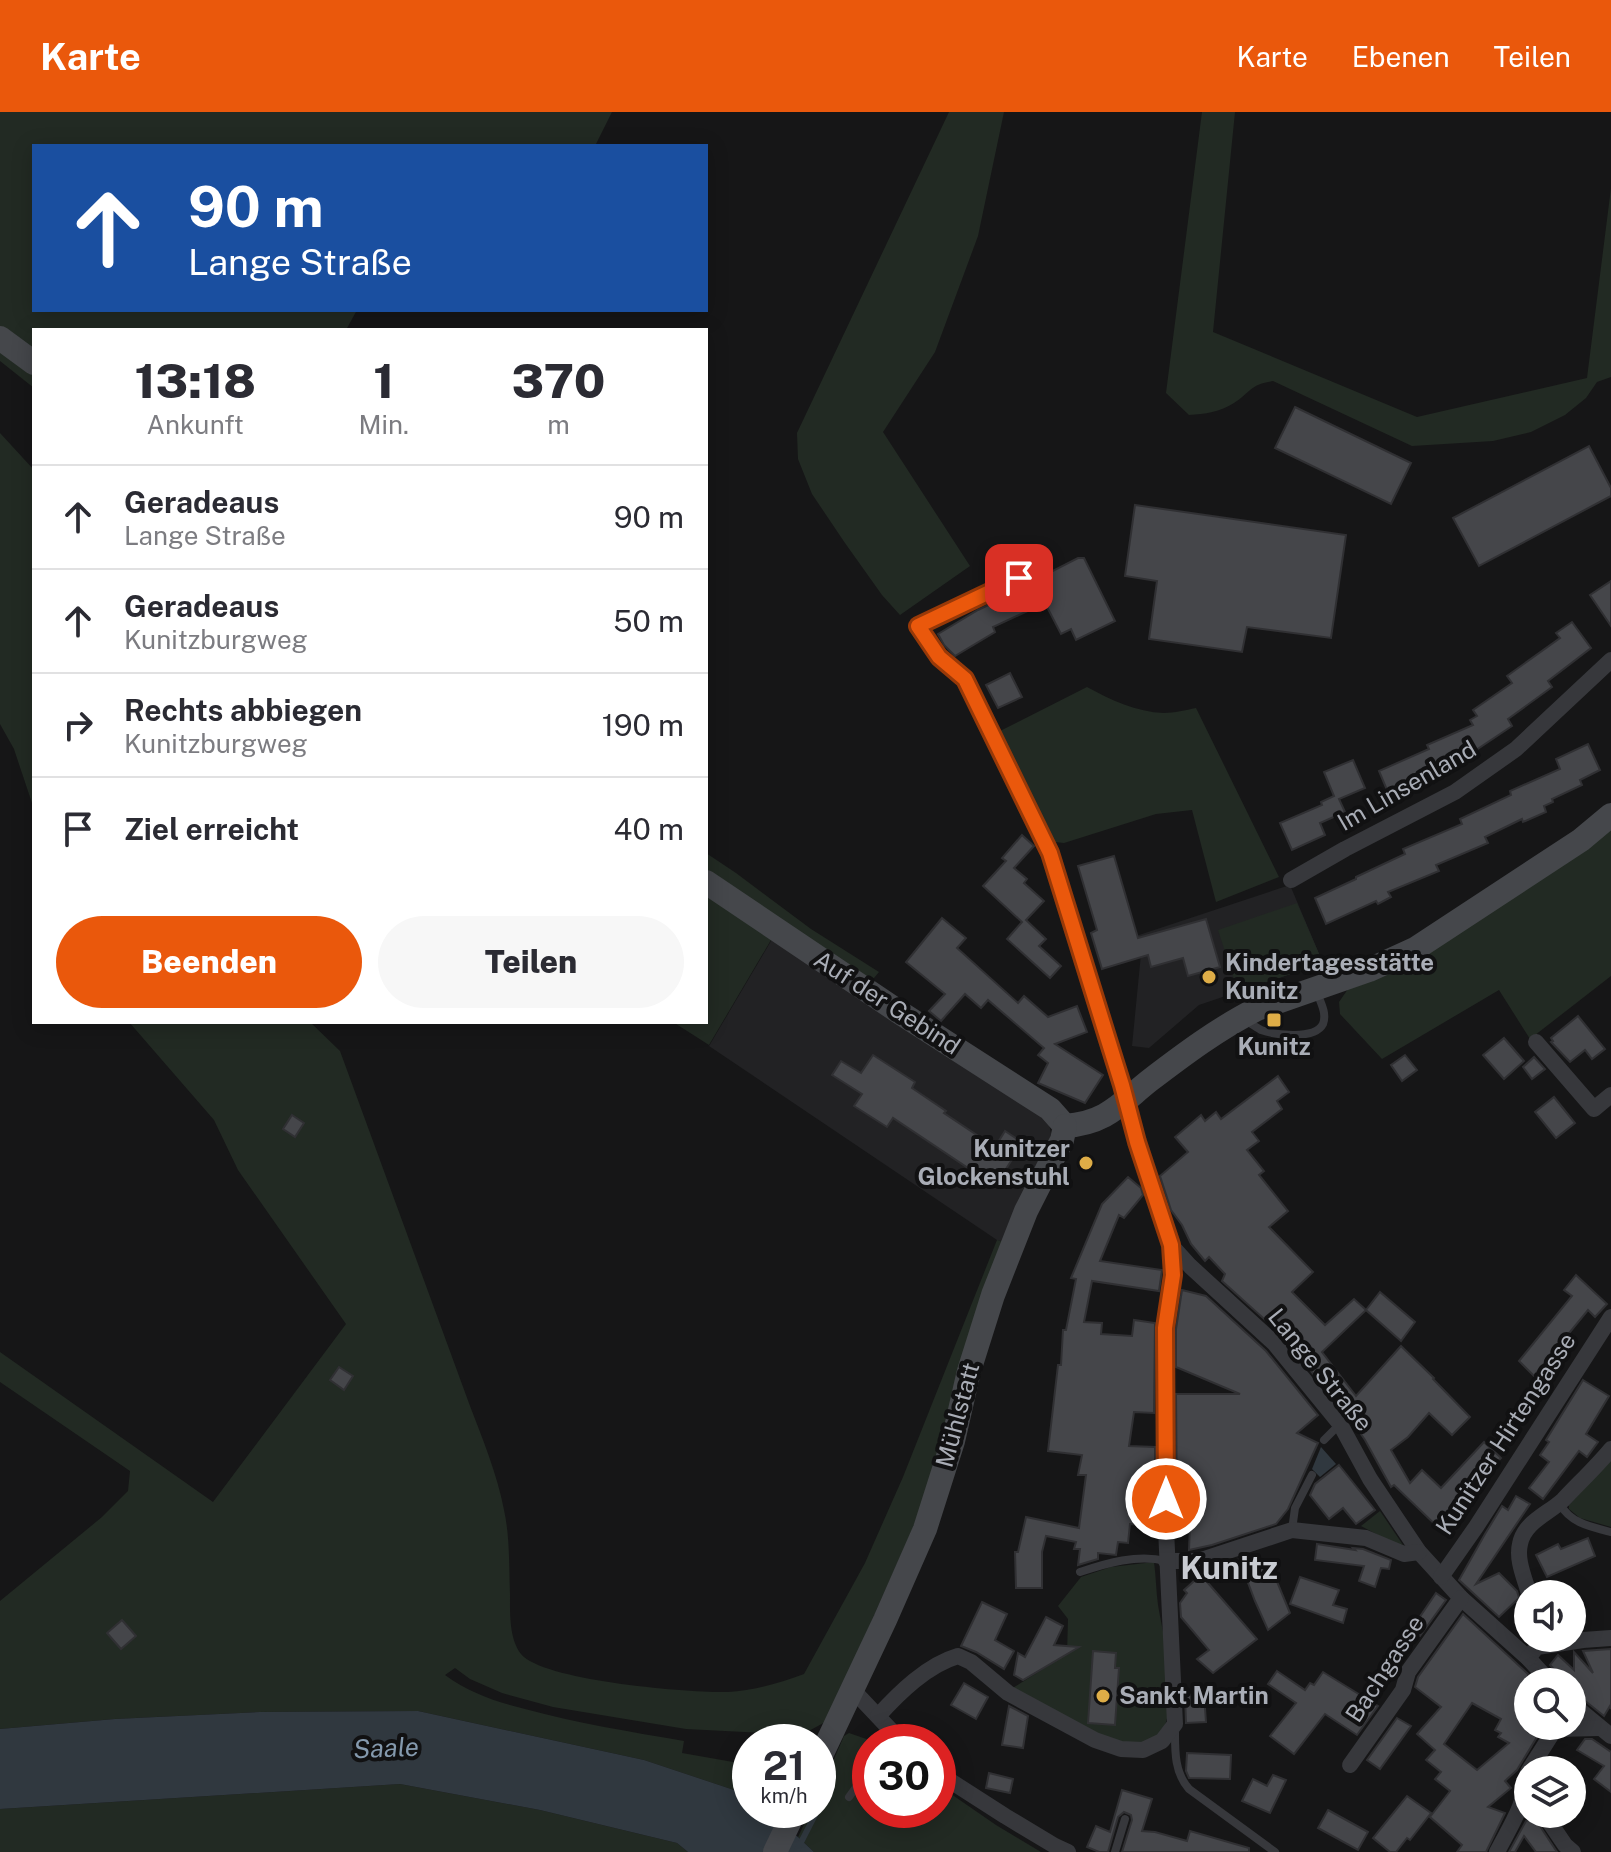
<!DOCTYPE html>
<html lang="de">
<meta charset="utf-8">
<style>
:root{--surface:#fff;--page:#f7f7f7;--text:#2b2b33;--muted:#7c7c81;--line:#e1e1e2;--accent:#ea580c}
body{margin:0;font-family:"Public Sans",sans-serif;background:var(--page);color:var(--text);height:100vh;display:flex;flex-direction:column;font-size:30px;white-space:nowrap}
*{box-sizing:border-box;margin:0}
p{font-size:26px;color:var(--muted)}
.icon{flex:none;width:44px;height:44px;fill:none;stroke:currentColor;stroke-width:2;stroke-linecap:round;stroke-linejoin:round}
.map{position:relative;flex:1;overflow:hidden}
.side{position:absolute;left:32px;top:216px;width:676px;height:696px;display:flex;flex-direction:column;background:var(--surface);border-radius:0px;box-shadow:0 4px 20px #0003}
.side>*{flex:none}
.guide{position:absolute;left:32px;top:32px;width:676px;height:168px;border-radius:0px;box-shadow:0 4px 20px #0003;background:#1a4fa0;color:#fff;overflow:hidden}
.fabs{position:absolute;left:1514px;top:1468px;display:grid;gap:16px}
.fabs a{display:grid;place-items:center;width:72px;height:72px;border-radius:50%;background:var(--surface);box-shadow:0 4px 20px #0003;font-size:40px}
.speed{position:absolute;left:732px;top:1612px;display:flex;gap:16px;font-size:40px;font-weight:700;text-align:center}
.speed>*{display:grid;place-content:center;width:104px;height:104px;border-radius:50%;background:var(--surface);box-shadow:0 4px 20px #0003;line-height:1}
.speed small{font-size:20px;font-weight:400}
.speed .limit{border:12px solid #d22;background:#fff;color:#111}
.pin{position:absolute;display:grid;place-items:center;width:68px;height:68px;color:#fff;margin:-34px;border-radius:16px;box-shadow:0 4px 12px #0006}
.me{position:absolute;width:88px;margin:-44px;rotate:0deg;stroke-linejoin:round;filter:drop-shadow(0 0 6px #0008)}
.turn{display:flex;align-items:center;gap:28px;height:168px;padding:0 24px;font-size:36px}
.turn .icon{width:104px;height:104px;stroke-width:2.5}
.turn b{display:block;font-size:56px;line-height:68px}
.eta{display:flex;justify-content:space-evenly;align-items:center;height:136px;text-align:center}
.eta b{font-size:48px;font-weight:800;line-height:56px}
.button{display:flex;gap:16px;margin-top:auto;padding:16px 24px}
.button a{flex:1;height:92px;border-radius:48px;background:var(--accent);color:#fff;font-size:32px;font-weight:800;line-height:92px;text-align:center}
.button a+a{background:var(--page);color:var(--text)}
ul{padding:0;list-style:none}
li{display:flex;align-items:center;gap:24px;height:104px;padding:0 24px;border-top:2px solid var(--line)}
li div{flex:1}
li b{display:block;font-size:30px}
li em{font-style:normal}
header{display:flex;align-items:center;gap:48px;box-sizing:border-box;height:112px;padding:0 40px;background:var(--accent);color:#fff}
header strong{font-size:38px}
nav{display:flex;gap:44px;margin-inline-start:auto;font-size:28px}
.map>svg:first-child{display:block}
</style>
<header>
<strong>Karte</strong>
<nav><a>Karte</a><a>Ebenen</a><a>Teilen</a></nav>
</header>
<div class="map">
<svg width="1611" height="1740" viewBox="0 0 1611 1740">
<rect width="100%" height="100%" fill="#161617"/>
<!-- built -->
<g fill="#222224">
<path d="M1290,773L1323,851L1199,893L1149,936L1132,934L1141,842L1136,824Z"/>
<path d="M774,824L1020,989L1049,1011L1051,1022L1049,1029L1004,1130L997,1128L709,934Z"/>
</g>
<!-- green -->
<g fill="#222a23">
<path d="M0,0H612L595,34H34V198H357L346,218H34V276L0,249Z"/>
<path d="M949,0H1004L978,124L935,240L883,320L970,454L900,503L882,483L845,431L812,382L798,347L797,321Z"/>
<path d="M1202,0H1235L1213,220L1417,305L1587,266L1611,76V265L1597,270L1586,286L1565,303L1531,320L1493,329L1412,334L1273,269C1250,272 1251,280 1234,291C1220,300 1205,302 1189,303L1166,281Z"/>
<path d="M0,321L34,358V697L14,637L0,612Z"/>
<path d="M1087,575C1111,588 1136,600 1164,601C1174,601 1186,598 1196,596L1279,765L1216,790L1192,698L1156,702L1064,731L1055,730L1046,724L1000,619Z"/>
<path d="M1611,715V864L1530,927L1499,878L1382,947L1340,902L1339,890L1348,877Z"/>
<path d="M706,741L736,761L811,817L879,860L869,872L781,811L709,933L673,910H706Z"/>
<path d="M1297,791L1323,851L1238,880L1218,818Z"/>
<path d="M129,910H310L340,939L470,1294C483,1328 497,1362 504,1398C510,1425 509,1455 510,1483C510,1500 509,1527 521,1542C543,1569 690,1581 728,1580C754,1579 779,1571 804,1562L865,1451L903,1365L997,1128L1004,1130L931,1365L913,1416L827,1609L807,1620L785,1622L686,1617L553,1595L502,1581L470,1567L455,1556L445,1563C469,1581 497,1590 525,1597C577,1611 631,1620 684,1629L682,1641L750,1653V1688L740,1680L644,1648L418,1599L260,1600L115,1607L0,1617V1489L102,1405L128,1379L130,1359L0,1270V1240L213,1390L346,1212L238,1058L214,1008Z"/>
<path d="M1611,1345V1415L1580,1406L1569,1397V1393Z"/>
<path d="M1380,1399L1403,1433L1393,1431L1361,1414Z"/>
<path d="M1154,1450C1156,1464 1156,1479 1158,1493C1165,1534 1179,1582 1162,1622C1155,1626 1147,1632 1139,1632C1105,1635 1042,1594 1011,1577L1067,1542L1068,1507L1058,1494L1081,1465L1111,1455Z"/>
<path d="M849,1621L875,1630H870V1698H938V1673L996,1713L1041,1740H814L798,1725L811,1698H818V1684L844,1624Z"/>
<path d="M400,1672L540,1698L677,1731L688,1740H0V1697Z"/>
</g>
<!-- water -->
<g fill="#30383f">
<path d="M1321,1335L1336,1352L1320,1365L1312,1357Z"/>
<path d="M418,1599L644,1648L740,1680L750,1688V1698H764L798,1725L814,1740H688L677,1731L540,1698L400,1672L0,1697V1617L115,1607L260,1600Z"/>
</g>
<g fill="none" stroke-linecap="round" stroke-linejoin="round">
<!-- stream -->
<path stroke="#30383f" stroke-width="6" d="M796,1740L815,1703"/>
</g>
<!-- building -->
<g fill="#45464a" stroke="#303033" stroke-width="2" fill-rule="evenodd">
<path d="M1295,295L1411,351L1391,392L1275,336Z"/>
<path d="M1589,334L1611,376V384L1479,454L1453,406Z"/>
<path d="M1135,393L1346,423L1331,526L1247,515L1242,540L1149,527L1157,469L1125,464Z"/>
<path d="M1078,446H1084L1115,509L1076,528L1071,517L1061,522L1045,491L993,515L995,520L955,544L944,533L938,522L978,498L1024,476L1029,471Z"/>
<path d="M1611,469V514L1590,483Z"/>
<path d="M1572,510L1591,536L1548,569L1552,575L1508,607L1512,614L1467,644L1451,651L1454,657L1407,677L1409,682L1392,690L1379,659L1429,637L1427,633L1473,613L1470,608L1477,604L1473,598L1512,571L1507,564L1560,526L1556,521Z"/>
<path d="M1010,561L1022,585L998,596L986,573Z"/>
<path d="M1588,632L1600,658L1580,668L1582,673L1552,687L1553,690L1544,694L1546,700L1523,710L1522,707L1485,725L1488,731L1436,753L1439,759L1388,780L1391,785L1378,792L1376,789L1326,812L1315,786L1356,767V765L1405,742L1403,737L1462,712L1460,707L1511,683L1510,679L1560,657L1556,647Z"/>
<path d="M1353,648L1365,676L1339,687L1345,700L1320,711L1325,723L1292,738L1280,711L1322,693L1321,690L1334,684L1324,660Z"/>
<path d="M1022,723L1034,734L1014,756L1027,767L1024,771L1044,789L1026,808L1046,827L1039,834L1061,854L1050,866L1007,827L1022,810L983,774L1006,749L1002,746Z"/>
<path d="M1114,744L1138,826L1206,807L1220,855L1188,864L1183,846L1151,855L1148,843L1102,857L1091,821L1097,818L1078,754Z"/>
<path d="M942,806L966,826L957,836L1018,891L1024,884L1048,905L1077,894L1087,920L1055,932L1103,963L1085,991L1038,971L1048,951L1038,943L1044,936L988,888L981,896L965,882L941,909L929,899L945,882L906,850Z"/>
<path d="M1578,904L1605,937L1592,947L1585,938L1570,950L1551,930L1553,929L1551,926Z"/>
<path d="M1504,926L1524,949L1504,967L1483,943Z"/>
<path d="M873,943L915,970L912,976L946,999L944,1001L995,1035L1005,1019L1020,1029L1010,1045L1013,1046L995,1074L893,1006L887,1015L854,994L862,982L832,963L841,949L861,961Z"/>
<path d="M1405,943L1417,958L1402,969L1391,953Z"/>
<path d="M1534,945L1545,957L1532,967L1523,955Z"/>
<path d="M1278,964L1289,980L1277,989L1282,997L1252,1020L1259,1029L1247,1038L1264,1059L1259,1063L1288,1099L1269,1115L1313,1160L1292,1180L1325,1213L1354,1187L1366,1198L1322,1240L1356,1284L1401,1234L1434,1266L1433,1267L1470,1305L1452,1323L1429,1301L1408,1325L1391,1338L1410,1371L1422,1358L1441,1376L1484,1330L1501,1346L1457,1393L1465,1400L1444,1421L1394,1373L1391,1375L1365,1328L1337,1287L1335,1289L1282,1223L1222,1169L1225,1162L1209,1145L1205,1149L1191,1132L1182,1113L1171,1098L1160,1064L1188,1040L1175,1025L1201,1003L1205,1009L1216,1000L1221,1007Z"/>
<path d="M1554,985L1575,1011L1556,1026L1535,1000Z"/>
<path d="M292,1003L304,1011L295,1025L283,1017Z"/>
<path d="M1128,1065L1141,1076L1143,1083L1124,1106L1119,1103L1100,1149L1162,1158L1159,1179L1092,1169L1084,1210L1102,1211L1101,1222L1132,1224L1134,1208L1155,1211L1154,1301L1134,1300L1129,1334L1155,1335V1414L1130,1412L1128,1431L1118,1430L1116,1443L1098,1441V1447L1078,1453L1080,1437H1074L1076,1430L1046,1424L1042,1440V1476H1016L1015,1440H1018L1026,1405L1079,1416L1086,1363H1078L1082,1343L1048,1339L1058,1253H1061L1063,1218H1066L1076,1167L1071,1166L1102,1092Z"/>
<path d="M1576,1163L1607,1192L1595,1205L1588,1198L1534,1264L1519,1249L1572,1184L1564,1178Z"/>
<path d="M1182,1178L1206,1184L1266,1239L1318,1303L1297,1321L1318,1331L1288,1397L1276,1412L1212,1433L1189,1438L1190,1412L1177,1410L1176,1282H1240L1176,1255V1217Z"/>
<path d="M1380,1180L1415,1210L1401,1229L1366,1198Z"/>
<path d="M339,1255L353,1264L344,1278L330,1268Z"/>
<path d="M1583,1268L1609,1284L1586,1322L1598,1330L1587,1345L1579,1339L1543,1387L1529,1376L1549,1350L1540,1343L1549,1330L1546,1328Z"/>
<path d="M1339,1353L1375,1398L1356,1412L1343,1396L1329,1407L1310,1383L1315,1372Z"/>
<path d="M1516,1384L1530,1392L1476,1472L1499,1461L1517,1479L1519,1486L1499,1505L1459,1468L1485,1422L1502,1394L1508,1398Z"/>
<path d="M1588,1426L1595,1444L1547,1465L1536,1443L1558,1432L1561,1437Z"/>
<path d="M1317,1432L1355,1438L1353,1436L1363,1437L1391,1448L1389,1457L1381,1456L1375,1475L1359,1469L1364,1454L1315,1448Z"/>
<path d="M1249,1444L1248,1447L1271,1455L1290,1501L1268,1518L1255,1489L1239,1447Z"/>
<path d="M1201,1463L1257,1527L1213,1561L1197,1547L1209,1538L1181,1505L1180,1491L1187,1481L1184,1478Z"/>
<path d="M1300,1465L1339,1478L1333,1493L1347,1497L1343,1511L1290,1492Z"/>
<path d="M1436,1481L1446,1488L1420,1524L1411,1518Z"/>
<path d="M982,1490L1007,1502L995,1528L1014,1539L1004,1557L976,1540L961,1534Z"/>
<path d="M1463,1502L1528,1562V1620L1537,1625L1517,1658L1505,1669L1511,1676L1488,1695L1505,1701L1486,1740H1457L1462,1733L1430,1705L1450,1679L1435,1667L1441,1660L1426,1648L1435,1638L1417,1622L1441,1595L1415,1575L1418,1565ZM1472,1591L1501,1607L1495,1618L1501,1621L1498,1625L1509,1631L1477,1658L1444,1632Z"/>
<path d="M1046,1505L1063,1514L1054,1533L1079,1535L1023,1568L1014,1563L1018,1541L1025,1545Z"/>
<path d="M122,1508L136,1524L121,1537L107,1521Z"/>
<path d="M1611,1537V1597L1610,1594L1604,1604L1579,1584L1572,1581V1570H1561L1559,1563L1550,1553L1558,1543L1574,1558V1540L1593,1561L1583,1539Z"/>
<path d="M1093,1539L1116,1541L1115,1556H1119L1115,1613L1088,1611Z"/>
<path d="M1277,1559L1305,1578L1310,1571L1314,1573L1323,1560L1378,1594L1357,1623L1325,1602L1294,1642L1270,1624L1296,1591L1268,1572Z"/>
<path d="M964,1571L988,1585L976,1607L951,1593Z"/>
<path d="M1204,1582L1206,1610L1186,1611L1185,1583Z"/>
<path d="M1009,1594L1028,1604L1023,1636L1002,1633Z"/>
<path d="M1397,1606L1411,1614L1380,1657L1367,1648Z"/>
<path d="M1585,1627H1592L1611,1640V1680L1594,1667L1604,1654L1577,1638Z"/>
<path d="M1187,1641L1231,1643L1230,1667L1189,1666L1186,1659Z"/>
<path d="M989,1661L1013,1667L1010,1681L986,1676Z"/>
<path d="M1273,1663L1286,1668L1270,1701L1242,1689L1253,1667L1267,1674Z"/>
<path d="M1122,1678L1152,1687L1142,1719L1155,1720L1187,1729L1190,1719L1249,1736V1740H1122L1132,1708L1131,1703L1124,1700L1118,1705L1108,1740H1099L1087,1735L1096,1714L1110,1720Z"/>
<path d="M1407,1684L1431,1701L1410,1728L1407,1726L1396,1740H1390L1373,1726Z"/>
<path d="M1328,1698L1368,1720L1358,1738L1318,1716Z"/>
<path d="M1534,1705L1557,1740H1536L1524,1724L1515,1740H1509L1526,1709Z"/>
</g>
<g fill="none" stroke-linecap="round" stroke-linejoin="round">
<!-- lane -->
<g stroke="#37383c" stroke-width="8">
<path d="M1244,908C1250,911 1256,915 1261,918C1275,923 1315,928 1323,912C1327,902 1321,891 1317,881"/>
<path d="M1324,1328L1340,1312"/>
<path d="M1560,1392C1570,1411 1591,1415 1611,1420"/>
<path d="M1292,1418L1295,1396L1312,1363"/>
<path d="M1080,1460C1107,1451 1137,1442 1166,1449"/>
<path d="M1175,1616C1175,1638 1174,1660 1189,1677L1275,1740"/>
<path d="M849,1685L870,1656"/>
<path d="M1115,1740L1125,1707"/>
</g>
<!-- street -->
<g stroke="#37383c" stroke-width="16">
<path d="M1019,466L918,514L939,545L965,567L1050,741L1122,973L1137,1030L1171,1133L1190,1154L1274,1231L1340,1312L1370,1367L1419,1440L1461,1486L1528,1546L1550,1570"/>
<path d="M1291,768L1345,737L1455,680L1516,637L1611,548"/>
<path d="M1536,930L1594,997L1611,983"/>
<path d="M1166,1449H1198L1292,1418L1366,1426L1404,1442L1419,1440"/>
<path d="M1441,1465L1476,1415L1611,1205"/>
<path d="M1529,1482C1525,1467 1516,1448 1520,1432C1524,1410 1548,1402 1563,1388C1579,1371 1596,1355 1611,1337"/>
<path d="M1528,1546L1537,1535L1583,1528L1611,1526"/>
<path d="M852,1577L902,1630"/>
<path d="M1572,1592L1611,1624"/>
<path d="M878,1604C899,1581 927,1553 958,1544L971,1550L1008,1581L1095,1628L1121,1637L1143,1638L1162,1629L1175,1612L1166,1417L1165,1216L1173,1163L1171,1133"/>
<path d="M1555,1614V1617L1600,1616"/>
<path d="M1350,1653L1403,1578L1408,1560L1461,1486"/>
<path d="M1529,1658L1555,1617"/>
<path d="M938,1661L1005,1704L1055,1734L1068,1740"/>
<path d="M1544,1702L1565,1733L1573,1740"/>
<path d="M1497,1740C1511,1713 1526,1691 1528,1660"/>
</g>
<!-- secondary -->
<g stroke="#45474b" stroke-width="24">
<path d="M0,226L34,251"/>
<path d="M706,770L899,900L1050,997L1065,1014"/>
<path d="M1065,1014C1106,1011 1119,993 1149,969C1183,943 1219,916 1257,897L1369,858L1415,837L1581,728L1611,703"/>
<path d="M818,1650L885,1508L925,1417L953,1329L969,1259L993,1183L1026,1099L1062,1028L1065,1014"/>
<path d="M775,1740L795,1698"/>
</g>
</g>
<g fill="none" stroke-linecap="round" stroke-linejoin="round">
<!-- route casing -->
<g stroke="#983908" stroke-width="20">
<path id="route" d="M1019,466L918,514L939,545L965,567L1050,741L1122,973L1137,1030L1171,1133L1173,1163L1165,1216L1166,1387"/>
</g>
<!-- route -->
<use href="#route" stroke="#ea580c" stroke-width="14"/>
</g>
<!-- markers -->
<g fill="#dead47" stroke="#111112" stroke-width="3">
<circle cx="1209" cy="865" r="8"/>
<rect x="1266" y="900" width="16" height="16" rx="4"/>
<circle cx="1086" cy="1051" r="8"/>
<circle cx="1103" cy="1584" r="8"/>
</g>
<g text-anchor="middle" stroke-width="8" stroke-linejoin="round" paint-order="stroke">
<!-- street labels -->
<g font-size="24" fill="#a9adb6" stroke="#111112">
<text transform="translate(1407 674) rotate(-30)" y="8">Im Linsenland</text>
<text transform="translate(887 891) rotate(33)" y="8">Auf der Gebind</text>
<text transform="translate(1320 1258) rotate(51)" y="8">Lange Straße</text>
<text transform="translate(958 1303) rotate(-75)" y="8">Mühlstatt</text>
<text transform="translate(1506 1322) rotate(-57)" y="8">Kunitzer Hirtengasse</text>
<text transform="translate(1385 1557) rotate(-57)" y="8">Bachgasse</text>
</g>
<!-- poi labels -->
<g font-size="24" font-weight="bold" fill="#a9adb6" stroke="#111112" text-anchor="start">
<text x="1225" y="859">Kindertagesstätte<tspan x="1225" dy="28">Kunitz</tspan></text>
<text x="1274" y="943" text-anchor="middle">Kunitz</text>
<text x="1070" y="1045" text-anchor="end">Kunitzer<tspan x="1070" dy="28">Glockenstuhl</tspan></text>
<text x="1119" y="1592">Sankt Martin</text>
</g>
<!-- water labels -->
<g font-size="26" font-style="italic" fill="#8499ad" stroke="#111112">
<text transform="translate(386 1636) rotate(-2)" y="9">Saale</text>
</g>
<!-- district labels -->
<g font-size="32" font-weight="bold" fill="#c9ccd2" stroke="#111112">
<text x="1229" y="1467">Kunitz</text>
</g>
</g>
</svg>
<div class="fabs">
<a><svg class="icon" aria-label="sound" viewBox="0 0 24 24"><path d="M4 9h4l5-4v14l-5-4H4zM17 9q2 3 0 6"/></svg></a>
<a><svg class="icon" aria-label="search" viewBox="0 0 24 24"><circle cx="10" cy="10" r="6"/><path d="M15 15l6 6"/></svg></a>
<a><svg class="icon" aria-label="layers" viewBox="0 0 24 24"><path d="M12 4l9 5-9 5-9-5zM3 14l9 5 9-5"/></svg></a>
</div>
<div class="speed"><div>21<small>km/h</small></div><div class="limit">30</div></div>
<div class="pin" style="left:1019px;top:466px;background:#d93025"><svg class="icon" aria-label="arrive" viewBox="0 0 24 24"><path d="M6 21V4h12l-3 4 3 4H6"/></svg></div>
<svg class="me" style="left:1166px;top:1387px" viewBox="-20 -20 40 40"><circle r="17" fill="#ea580c" stroke="#fff" stroke-width="3"/><path d="M0-11L8 9 0 5-8 9z" fill="#fff"/></svg>
<div class="guide">
<div class="turn"><svg class="icon" aria-label="ahead" viewBox="0 0 24 24"><path d="M12 20V5M6 11l6-6 6 6"/></svg><div><b>90 m</b>Lange Straße</div></div>
</div>
<section class="side">
<div class="eta">
<div><b>13:18</b><p>Ankunft</p></div>
<div><b>1</b><p>Min.</p></div>
<div><b>370</b><p>m</p></div>
</div>
<ul>
<li><svg class="icon" aria-label="ahead" viewBox="0 0 24 24"><path d="M12 20V5M6 11l6-6 6 6"/></svg><div><b>Geradeaus</b><p>Lange Straße</p></div><em>90 m</em></li>
<li><svg class="icon" aria-label="ahead" viewBox="0 0 24 24"><path d="M12 20V5M6 11l6-6 6 6"/></svg><div><b>Geradeaus</b><p>Kunitzburgweg</p></div><em>50 m</em></li>
<li><svg class="icon" aria-label="right" viewBox="0 0 24 24"><path d="M7 20v-9h11M14 6l5 5-5 5"/></svg><div><b>Rechts abbiegen</b><p>Kunitzburgweg</p></div><em>190 m</em></li>
<li><svg class="icon" aria-label="arrive" viewBox="0 0 24 24"><path d="M6 21V4h12l-3 4 3 4H6"/></svg><div><b>Ziel erreicht</b></div><em>40 m</em></li>
</ul>
<div class="button"><a>Beenden</a><a>Teilen</a></div>
</section>
</div>
